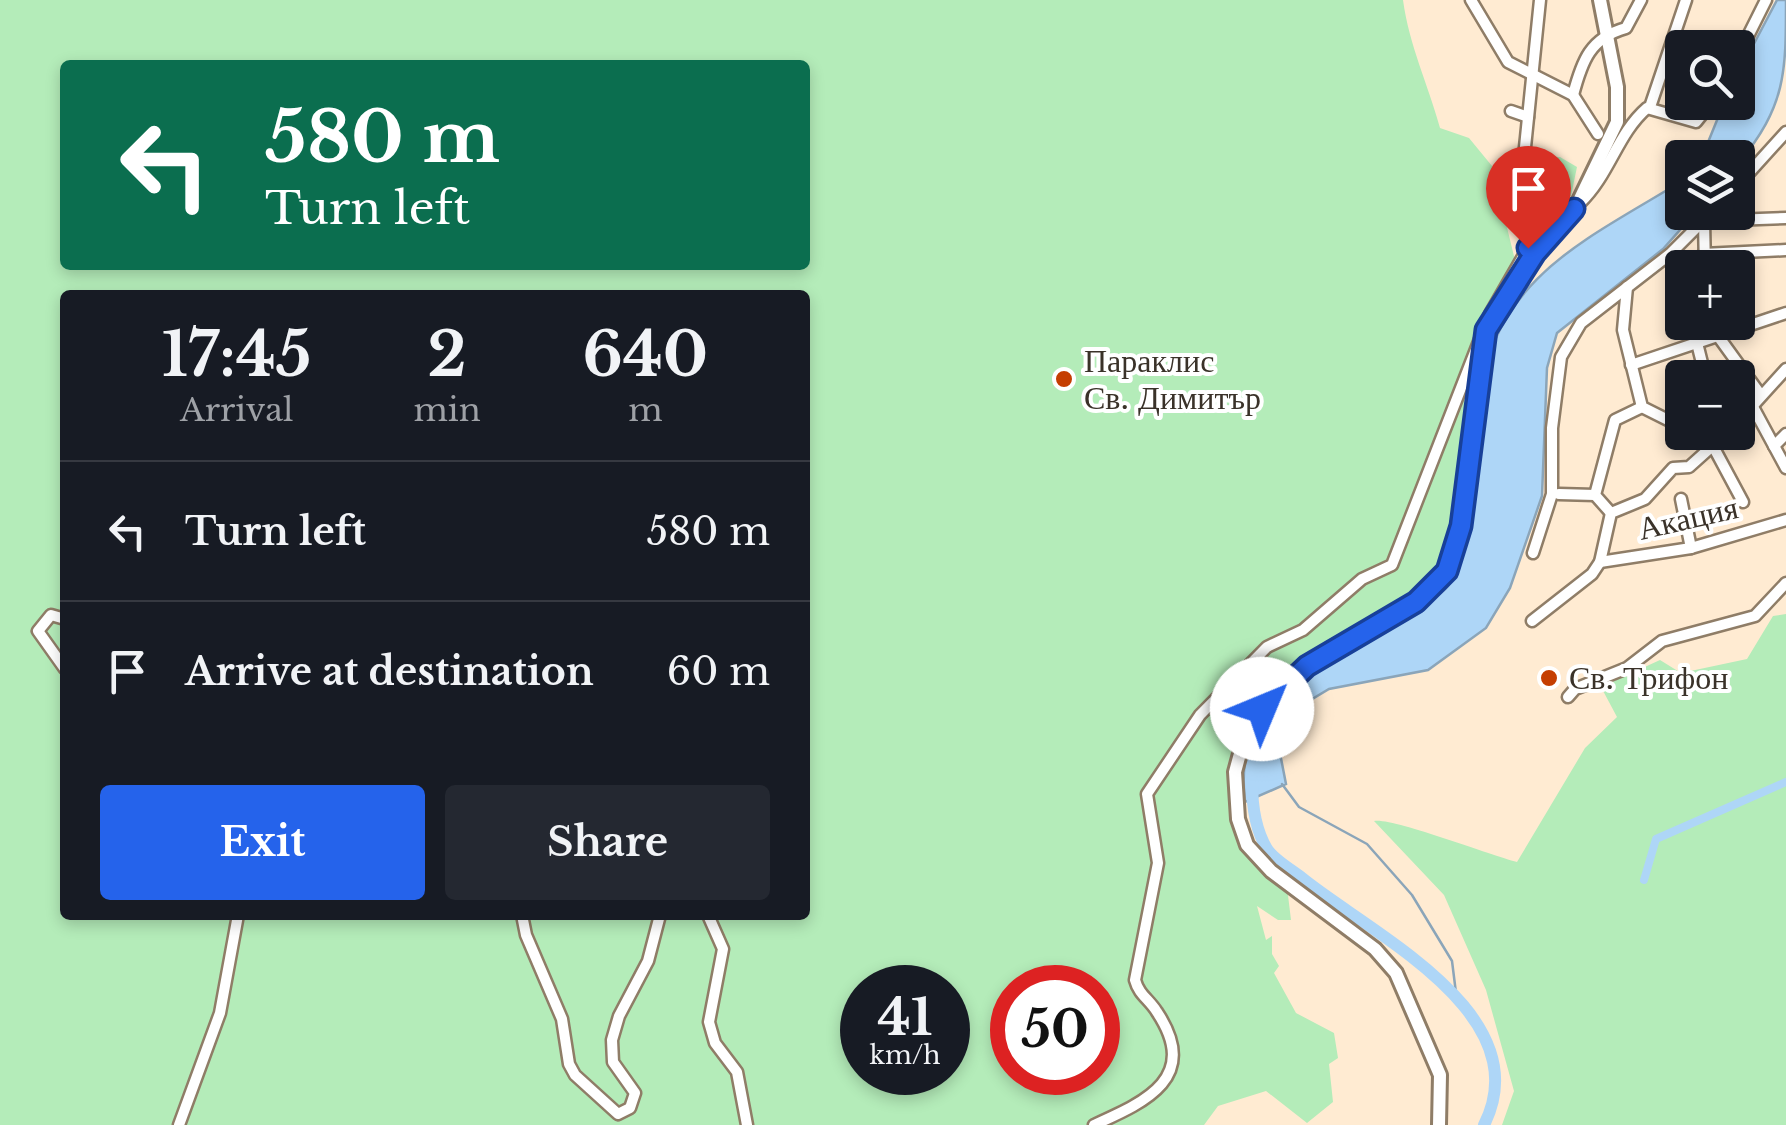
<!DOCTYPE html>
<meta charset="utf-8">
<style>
:root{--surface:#171b24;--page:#242831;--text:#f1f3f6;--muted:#9ea1a6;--line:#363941;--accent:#2563eb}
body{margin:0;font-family:"Libre Baskerville",serif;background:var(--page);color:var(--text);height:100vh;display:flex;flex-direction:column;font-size:38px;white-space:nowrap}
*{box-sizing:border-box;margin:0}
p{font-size:32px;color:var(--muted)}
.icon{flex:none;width:55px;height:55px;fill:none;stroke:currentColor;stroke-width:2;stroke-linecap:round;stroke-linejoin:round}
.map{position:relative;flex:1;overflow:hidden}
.side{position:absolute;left:60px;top:290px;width:750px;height:630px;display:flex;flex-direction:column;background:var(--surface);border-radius:10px;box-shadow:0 5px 15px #0003}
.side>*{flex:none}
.hud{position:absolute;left:60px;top:60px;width:750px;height:210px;border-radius:10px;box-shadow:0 5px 15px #0003;background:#0b6e4f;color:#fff;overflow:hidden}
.tools{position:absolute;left:1665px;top:30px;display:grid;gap:20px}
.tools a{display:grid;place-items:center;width:90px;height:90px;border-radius:10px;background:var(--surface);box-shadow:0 5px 15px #0003;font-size:50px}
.speed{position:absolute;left:840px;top:965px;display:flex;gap:20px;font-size:50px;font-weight:700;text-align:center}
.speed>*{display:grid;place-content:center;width:130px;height:130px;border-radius:50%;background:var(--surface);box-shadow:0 5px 15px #0003;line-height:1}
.speed small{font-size:25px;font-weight:400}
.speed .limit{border:15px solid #d22;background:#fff;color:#111}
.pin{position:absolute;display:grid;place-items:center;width:85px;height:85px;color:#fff;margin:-102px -42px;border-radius:50% 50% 50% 0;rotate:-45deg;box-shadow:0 0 10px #0007}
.pin .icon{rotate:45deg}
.me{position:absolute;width:110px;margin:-55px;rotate:45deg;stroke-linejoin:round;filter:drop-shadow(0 0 8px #0008)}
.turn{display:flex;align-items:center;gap:35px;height:210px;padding:0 40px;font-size:45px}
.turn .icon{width:130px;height:130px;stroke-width:2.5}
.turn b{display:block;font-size:70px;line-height:85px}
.eta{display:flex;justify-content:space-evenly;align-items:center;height:170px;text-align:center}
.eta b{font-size:60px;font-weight:700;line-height:70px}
.cta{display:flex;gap:20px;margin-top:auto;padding:20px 40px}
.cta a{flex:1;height:115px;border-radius:10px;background:var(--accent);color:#fff;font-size:40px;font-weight:700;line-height:115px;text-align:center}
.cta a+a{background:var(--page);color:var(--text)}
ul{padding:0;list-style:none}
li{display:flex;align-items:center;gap:30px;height:140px;padding:0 40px;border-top:2px solid var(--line)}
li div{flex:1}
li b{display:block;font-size:38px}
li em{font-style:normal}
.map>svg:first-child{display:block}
</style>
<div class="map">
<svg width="1786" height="1125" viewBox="0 0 1786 1125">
<rect width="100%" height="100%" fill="#ffebd2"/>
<!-- green -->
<g fill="#b4ecb9" fill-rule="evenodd">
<path d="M0,0H1403C1409,45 1428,84 1440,128L1469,138L1492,166L1523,293L1495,339L1478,397L1468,533L1449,585L1396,626L1312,668L1242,776L1245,802H1232L1239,831L1287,887L1291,920H1278L1257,906L1266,940L1272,936V954L1279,966L1274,973L1296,1013L1334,1033L1338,1058L1329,1064L1333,1102L1307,1123L1266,1091L1218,1106L1204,1125H0ZM65,65H805V265H65ZM65,295H805V915H65ZM862,988H948V1072H862ZM1012,988H1098V1072H1012Z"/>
<path d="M1531,156L1560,157L1577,167L1571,196L1540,216L1524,212L1536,175Z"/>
<path d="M1786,614V1125H1502L1514,1091L1486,990L1444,895L1374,821C1391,817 1490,855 1517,862L1585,748L1617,717L1601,687L1660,660L1681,673L1747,659L1773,616Z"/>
</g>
<!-- water -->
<g fill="#aed6f7" stroke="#8ba5b9" stroke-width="2.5">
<path d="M1777,0H1786C1786,73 1786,106 1738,164V158L1702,157L1724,103L1738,102V74Z"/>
<path d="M1682,181V212L1695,213L1663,249L1557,333L1547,368L1542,496L1510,588L1486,628L1428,670L1329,689L1289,713L1278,743L1286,784L1245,802C1230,676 1342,669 1418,609C1427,602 1441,595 1448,586C1470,557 1470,509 1472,475C1474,450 1474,424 1478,399C1496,276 1588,239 1682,181Z"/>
</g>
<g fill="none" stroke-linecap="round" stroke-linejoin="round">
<!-- stream -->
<path stroke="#8ba5b9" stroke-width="2.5" d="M1282,784L1299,807L1367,844L1412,895L1452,961L1456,993"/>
<!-- canal -->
<path stroke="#aed6f7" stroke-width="8" d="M1644,880L1656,839L1786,782"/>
<!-- river -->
<path stroke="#aed6f7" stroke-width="12" d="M1252,782C1252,804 1255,829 1267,849C1274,860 1292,870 1302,878C1371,934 1540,1014 1484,1125"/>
<!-- minor casing -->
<g stroke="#8f7d67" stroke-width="15">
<g id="minor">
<path d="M1471,0L1508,62L1573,95L1598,134"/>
<path d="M1540,0L1524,157L1546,176"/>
<path d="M1738,56L1766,0"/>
<path d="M1573,95C1582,61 1590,38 1626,28L1641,0"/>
<path d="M1650,107L1686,0"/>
<path d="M1511,111L1528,117"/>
<path d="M1738,185L1786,132"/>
<path d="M1580,203C1610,174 1617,134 1647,108L1696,122L1712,102"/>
<path d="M1703,254L1786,250"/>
<path d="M1705,268L1704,221L1786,218"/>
<path d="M1627,287L1623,330L1642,407L1682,427"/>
<path d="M1490,314L1528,248L1552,227"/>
<path d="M1716,322L1718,336L1760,394"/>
<path d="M1697,343L1702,363L1698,378"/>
<path d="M1631,365L1786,313"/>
<path d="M1753,407L1786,468"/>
<path d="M1738,422L1786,369"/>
<path d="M1696,432L1716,444"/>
<path d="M1774,446L1786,434"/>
<path d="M1714,448L1743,502"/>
<path d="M1559,494L1595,495"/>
<path d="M1681,499L1691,548"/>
<path d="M1611,513L1595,495L1615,420L1642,407"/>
<path d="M1533,553L1552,494V428L1561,357L1581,323L1670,254L1712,212"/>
<path d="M1600,562L1691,548L1786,520"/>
<path d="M65,619L51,615L38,631L65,669"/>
<path d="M1532,621L1592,574L1600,562L1611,513L1645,499L1673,468L1689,467L1728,432"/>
<path d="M1568,697L1575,689L1627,668L1662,641L1755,616L1786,583"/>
<path d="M522,915L526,935L562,1019L569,1064L575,1075L618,1114L630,1108L635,1093L613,1062L612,1040L619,1016L648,961L660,915"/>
<path d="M708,915L723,949L709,1022L715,1043L737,1072L747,1125"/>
<path d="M179,1125L220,1013L238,915"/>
<path d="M1094,1125C1145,1102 1201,1078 1157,1012C1149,999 1139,995 1135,980L1158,863L1147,794L1200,715L1267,647L1303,630L1362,579L1392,565L1482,334"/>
</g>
</g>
<!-- major casing -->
<g stroke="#8f7d67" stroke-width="18">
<path id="major" d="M1439,1125L1440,1075L1396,973L1375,949L1271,871L1247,845L1238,819L1235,772L1247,728L1287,683L1330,649L1416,602L1447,571L1461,526L1485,331L1535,253L1575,209L1617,122V87L1600,0"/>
</g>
<!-- minor -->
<use href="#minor" stroke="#fff" stroke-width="10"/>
<!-- major -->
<use href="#major" stroke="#fff" stroke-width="12"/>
</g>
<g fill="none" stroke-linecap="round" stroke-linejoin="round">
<!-- route casing -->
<g stroke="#184099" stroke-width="25">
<path id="route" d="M1262,709L1307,666L1416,602L1447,571L1461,526L1486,330L1535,253L1574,209L1528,248"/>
</g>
<!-- route -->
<use href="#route" stroke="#2563eb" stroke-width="18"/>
</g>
<!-- markers -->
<g fill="#c53e01" stroke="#fff" stroke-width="4">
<circle cx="1064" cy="379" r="10"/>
<circle cx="1549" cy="678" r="10"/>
</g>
<g text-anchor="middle" stroke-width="8" stroke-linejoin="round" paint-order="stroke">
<!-- poi labels -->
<g font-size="32" fill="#3a3229" stroke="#fff" text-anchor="start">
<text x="1084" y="372">Параклис<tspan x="1084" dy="37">Св. Димитър</tspan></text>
<text x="1569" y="689">Св. Трифон</text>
</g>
<!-- street labels -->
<g font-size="32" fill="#3a3229" stroke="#fff">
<text transform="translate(1688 518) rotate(-13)" y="11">Акация</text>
</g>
</g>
</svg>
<div class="tools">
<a><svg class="icon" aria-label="search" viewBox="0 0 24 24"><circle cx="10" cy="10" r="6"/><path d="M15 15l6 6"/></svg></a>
<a><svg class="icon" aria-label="layers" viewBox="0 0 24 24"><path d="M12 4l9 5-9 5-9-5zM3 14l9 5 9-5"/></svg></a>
<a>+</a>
<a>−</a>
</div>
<div class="speed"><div>41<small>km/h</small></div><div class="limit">50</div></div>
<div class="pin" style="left:1528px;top:248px;background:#d93025"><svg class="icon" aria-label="arrive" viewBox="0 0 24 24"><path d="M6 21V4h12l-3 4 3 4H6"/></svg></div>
<svg class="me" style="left:1262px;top:709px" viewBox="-20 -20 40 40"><circle r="19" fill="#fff"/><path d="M0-13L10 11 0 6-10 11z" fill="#2563eb"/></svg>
<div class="hud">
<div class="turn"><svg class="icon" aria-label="left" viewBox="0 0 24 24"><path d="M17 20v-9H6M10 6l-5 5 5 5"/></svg><div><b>580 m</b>Turn left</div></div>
</div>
<section class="side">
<div class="eta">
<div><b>17:45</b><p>Arrival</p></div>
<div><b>2</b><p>min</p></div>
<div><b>640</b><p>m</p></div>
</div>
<ul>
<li><svg class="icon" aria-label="left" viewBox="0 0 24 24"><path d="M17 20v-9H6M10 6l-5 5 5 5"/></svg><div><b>Turn left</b></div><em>580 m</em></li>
<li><svg class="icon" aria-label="arrive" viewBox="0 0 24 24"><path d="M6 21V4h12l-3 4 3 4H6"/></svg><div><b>Arrive at destination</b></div><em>60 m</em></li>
</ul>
<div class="cta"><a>Exit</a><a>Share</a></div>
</section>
</div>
